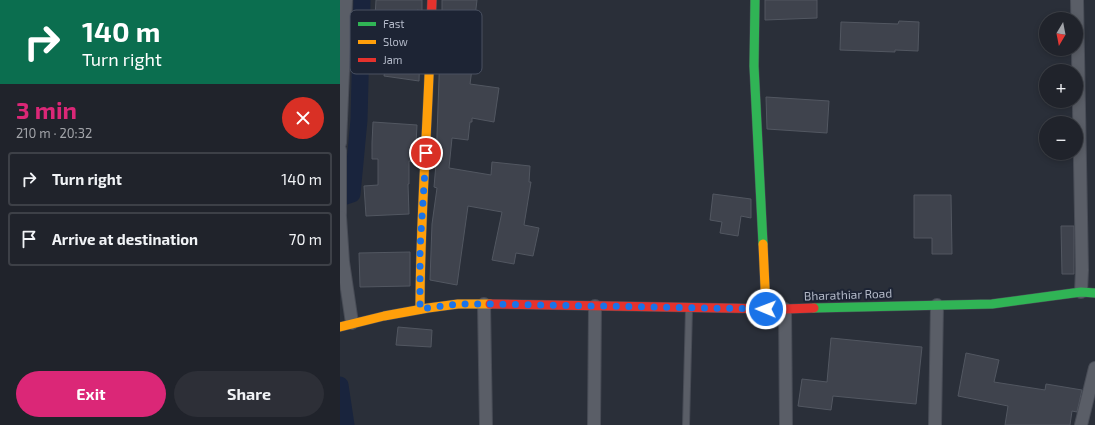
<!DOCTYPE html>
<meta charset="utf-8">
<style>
:root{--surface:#20232b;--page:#2d2f37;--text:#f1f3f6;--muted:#a2a4a9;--line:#3d4047;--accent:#db2777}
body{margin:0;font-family:"Exo 2",sans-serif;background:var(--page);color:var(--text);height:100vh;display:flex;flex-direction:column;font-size:15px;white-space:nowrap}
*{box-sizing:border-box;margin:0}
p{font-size:13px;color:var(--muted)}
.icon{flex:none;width:22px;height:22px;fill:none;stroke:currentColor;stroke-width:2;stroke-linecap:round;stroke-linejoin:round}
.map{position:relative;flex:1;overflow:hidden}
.drawer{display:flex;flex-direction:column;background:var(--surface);width:340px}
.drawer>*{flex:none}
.hud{background:#0b6e4f;color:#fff;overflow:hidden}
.needle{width:26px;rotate:190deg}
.fabs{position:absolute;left:699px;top:12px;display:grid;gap:8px}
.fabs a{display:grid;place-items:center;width:44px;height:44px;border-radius:50%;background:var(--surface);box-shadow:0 2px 6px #0003,0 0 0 1px var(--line);font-size:20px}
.pin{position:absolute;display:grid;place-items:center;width:34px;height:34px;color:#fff;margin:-17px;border:2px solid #fff;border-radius:50%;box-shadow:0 1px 4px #0007}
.me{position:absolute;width:44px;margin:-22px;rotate:271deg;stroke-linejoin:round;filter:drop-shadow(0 0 3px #0008)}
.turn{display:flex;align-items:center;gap:14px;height:84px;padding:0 16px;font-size:18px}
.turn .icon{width:52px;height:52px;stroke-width:2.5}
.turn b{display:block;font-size:28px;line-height:34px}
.round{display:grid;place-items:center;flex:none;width:42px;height:42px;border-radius:21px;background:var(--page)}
.summary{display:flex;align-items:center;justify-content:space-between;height:68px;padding:0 16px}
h1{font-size:24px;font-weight:700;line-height:30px;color:var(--accent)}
.action{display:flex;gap:8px;margin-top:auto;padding:8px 16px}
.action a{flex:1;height:46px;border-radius:24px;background:var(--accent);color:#fff;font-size:16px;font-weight:700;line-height:46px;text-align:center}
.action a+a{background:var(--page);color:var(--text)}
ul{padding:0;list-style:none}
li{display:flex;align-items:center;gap:12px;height:54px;margin:0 8px 6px;padding:0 8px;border:2px solid var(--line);border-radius:4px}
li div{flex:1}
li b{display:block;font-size:15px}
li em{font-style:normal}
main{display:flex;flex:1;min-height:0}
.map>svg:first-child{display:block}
</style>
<main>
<section class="drawer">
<div class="hud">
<div class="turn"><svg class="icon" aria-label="right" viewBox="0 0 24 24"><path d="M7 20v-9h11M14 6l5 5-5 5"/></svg><div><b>140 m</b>Turn right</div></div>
</div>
<div class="summary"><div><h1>3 min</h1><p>210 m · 20:32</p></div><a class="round" style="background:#d93025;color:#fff"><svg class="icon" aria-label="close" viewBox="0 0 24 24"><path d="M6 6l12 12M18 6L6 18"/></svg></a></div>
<ul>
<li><svg class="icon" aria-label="right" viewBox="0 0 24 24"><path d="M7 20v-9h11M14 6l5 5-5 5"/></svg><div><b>Turn right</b></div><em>140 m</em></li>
<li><svg class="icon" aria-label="arrive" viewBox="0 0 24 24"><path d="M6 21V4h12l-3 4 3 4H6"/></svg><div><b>Arrive at destination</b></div><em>70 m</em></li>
</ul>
<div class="action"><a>Exit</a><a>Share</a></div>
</section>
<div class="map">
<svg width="755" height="425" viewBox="0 0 755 425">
<rect width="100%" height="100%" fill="#2a2f39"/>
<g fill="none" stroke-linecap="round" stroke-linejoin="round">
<!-- canal -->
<g stroke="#19243d" stroke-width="17">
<path d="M0,198L12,194L19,120L22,0"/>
<path d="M0,385L6,425"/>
</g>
</g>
<!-- building -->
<g fill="#3f434d" stroke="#525761">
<path d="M36,0H82V11L77,10L76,20L75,19V50H80L79,81L44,76L49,42H46V17H35Z"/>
<path d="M102,0H137L135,17L102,13Z"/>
<path d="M425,0H477V18L425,20Z"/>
<path d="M559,21L579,22L578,51L555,50V52L500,50L501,22L558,24Z"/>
<path d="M100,50L134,54L130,84L159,88L154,122L132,118V122H130L128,140L112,138L109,168L151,175L152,162L190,166L189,182H191L184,225L199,228L193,256L176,253L174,264L152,260L162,212L128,206L117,285L90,280L92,224L97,188L94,187L96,164Z"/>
<path d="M426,97L489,101L487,133L427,129Z"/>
<path d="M33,122L77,125L75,162L69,161V184H68L69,214L26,216L24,186L38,185V159H32V143Z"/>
<path d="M373,194L411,199V218L401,216L398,236L380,233L382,222L370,220Z"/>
<path d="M574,195H611L612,254H592V238H574Z"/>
<path d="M721,226H734V274H722Z"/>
<path d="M70,252V286L20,287L19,253Z"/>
<path d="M58,327L92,330L91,347L56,345Z"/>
<path d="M491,338L582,347L576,404L493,396L491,410L458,406L462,379L487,382Z"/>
<path d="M626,353L659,360L654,382L705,390L706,384L742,390L737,412L732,411L730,425H665L668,406L618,396Z"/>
</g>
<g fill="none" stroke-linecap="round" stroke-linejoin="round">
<!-- lane casing -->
<g stroke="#484c56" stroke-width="8">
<path id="lane" d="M346,425L349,309"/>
</g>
<!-- street casing -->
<g stroke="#484c56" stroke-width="14">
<g id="street">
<path d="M737,0L742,270L741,292"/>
<path d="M0,143L6,0"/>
<path d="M0,150V214"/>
<path d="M0,217L3,262L12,323"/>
<path d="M144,304L146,425"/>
<path d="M445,309L446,425"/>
<path d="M254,425L255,306"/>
<path d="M595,425L597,305"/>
<path d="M741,425L755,368"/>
</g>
</g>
<!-- fast casing -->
<g stroke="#484c56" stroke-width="10">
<g id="fast">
<path d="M415,0L414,66L423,244"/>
<path d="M474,308L652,304L741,292L755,293"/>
</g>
</g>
<!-- slow casing -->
<g stroke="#484c56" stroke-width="10">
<g id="slow">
<path d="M423,244L426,309"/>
<path d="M80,309C80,223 87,137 90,51"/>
<path d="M0,327L44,316L88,308L118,304H150"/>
</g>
</g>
<!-- jam casing -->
<g stroke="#484c56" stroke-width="10">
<g id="jam">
<path d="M90,51L92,0"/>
<path d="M150,304L445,309L474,308"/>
</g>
</g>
<!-- lane -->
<use href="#lane" stroke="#5a5e67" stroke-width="6"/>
<!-- street -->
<use href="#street" stroke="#5a5e67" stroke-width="12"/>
<!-- fast -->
<use href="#fast" stroke="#30b455" stroke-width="9"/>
<!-- slow -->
<use href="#slow" stroke="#ff9f0a" stroke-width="9"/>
<!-- jam -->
<use href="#jam" stroke="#e5322d" stroke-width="9"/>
</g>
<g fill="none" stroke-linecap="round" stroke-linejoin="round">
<!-- route -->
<path stroke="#1a73e8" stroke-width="7" stroke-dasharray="0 12.6" d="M86,153L80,249V309L118,304H144L426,309"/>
</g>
<g text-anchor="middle" stroke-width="4" stroke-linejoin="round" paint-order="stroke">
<!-- street labels -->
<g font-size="12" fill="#b4bac9" stroke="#1d2434">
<text transform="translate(508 295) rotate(-2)" y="4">Bharathiar Road</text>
</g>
</g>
<!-- legend -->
<rect x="10" y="10" width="132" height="64" rx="6" fill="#1d2434" stroke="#4a5161" stroke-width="1"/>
<rect x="18" y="22" width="18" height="4" fill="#30b455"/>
<rect x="18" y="40" width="18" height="4" fill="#ff9f0a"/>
<rect x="18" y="58" width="18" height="4" fill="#e5322d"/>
<g font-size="11" fill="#b4bac9">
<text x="43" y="28">Fast</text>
<text x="43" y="46">Slow</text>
<text x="43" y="64">Jam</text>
</g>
</svg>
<div class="fabs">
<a><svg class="needle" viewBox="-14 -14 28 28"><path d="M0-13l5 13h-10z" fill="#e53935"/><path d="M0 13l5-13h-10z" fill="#a2a4a9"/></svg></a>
<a>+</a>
<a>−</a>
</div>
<div class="pin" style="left:86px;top:153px;background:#d93025"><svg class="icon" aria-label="arrive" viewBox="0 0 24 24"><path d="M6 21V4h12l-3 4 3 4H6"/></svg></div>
<svg class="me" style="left:426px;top:309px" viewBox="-20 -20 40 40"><circle r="17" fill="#1a73e8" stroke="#fff" stroke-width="3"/><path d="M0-11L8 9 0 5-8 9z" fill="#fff"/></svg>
</div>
</main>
